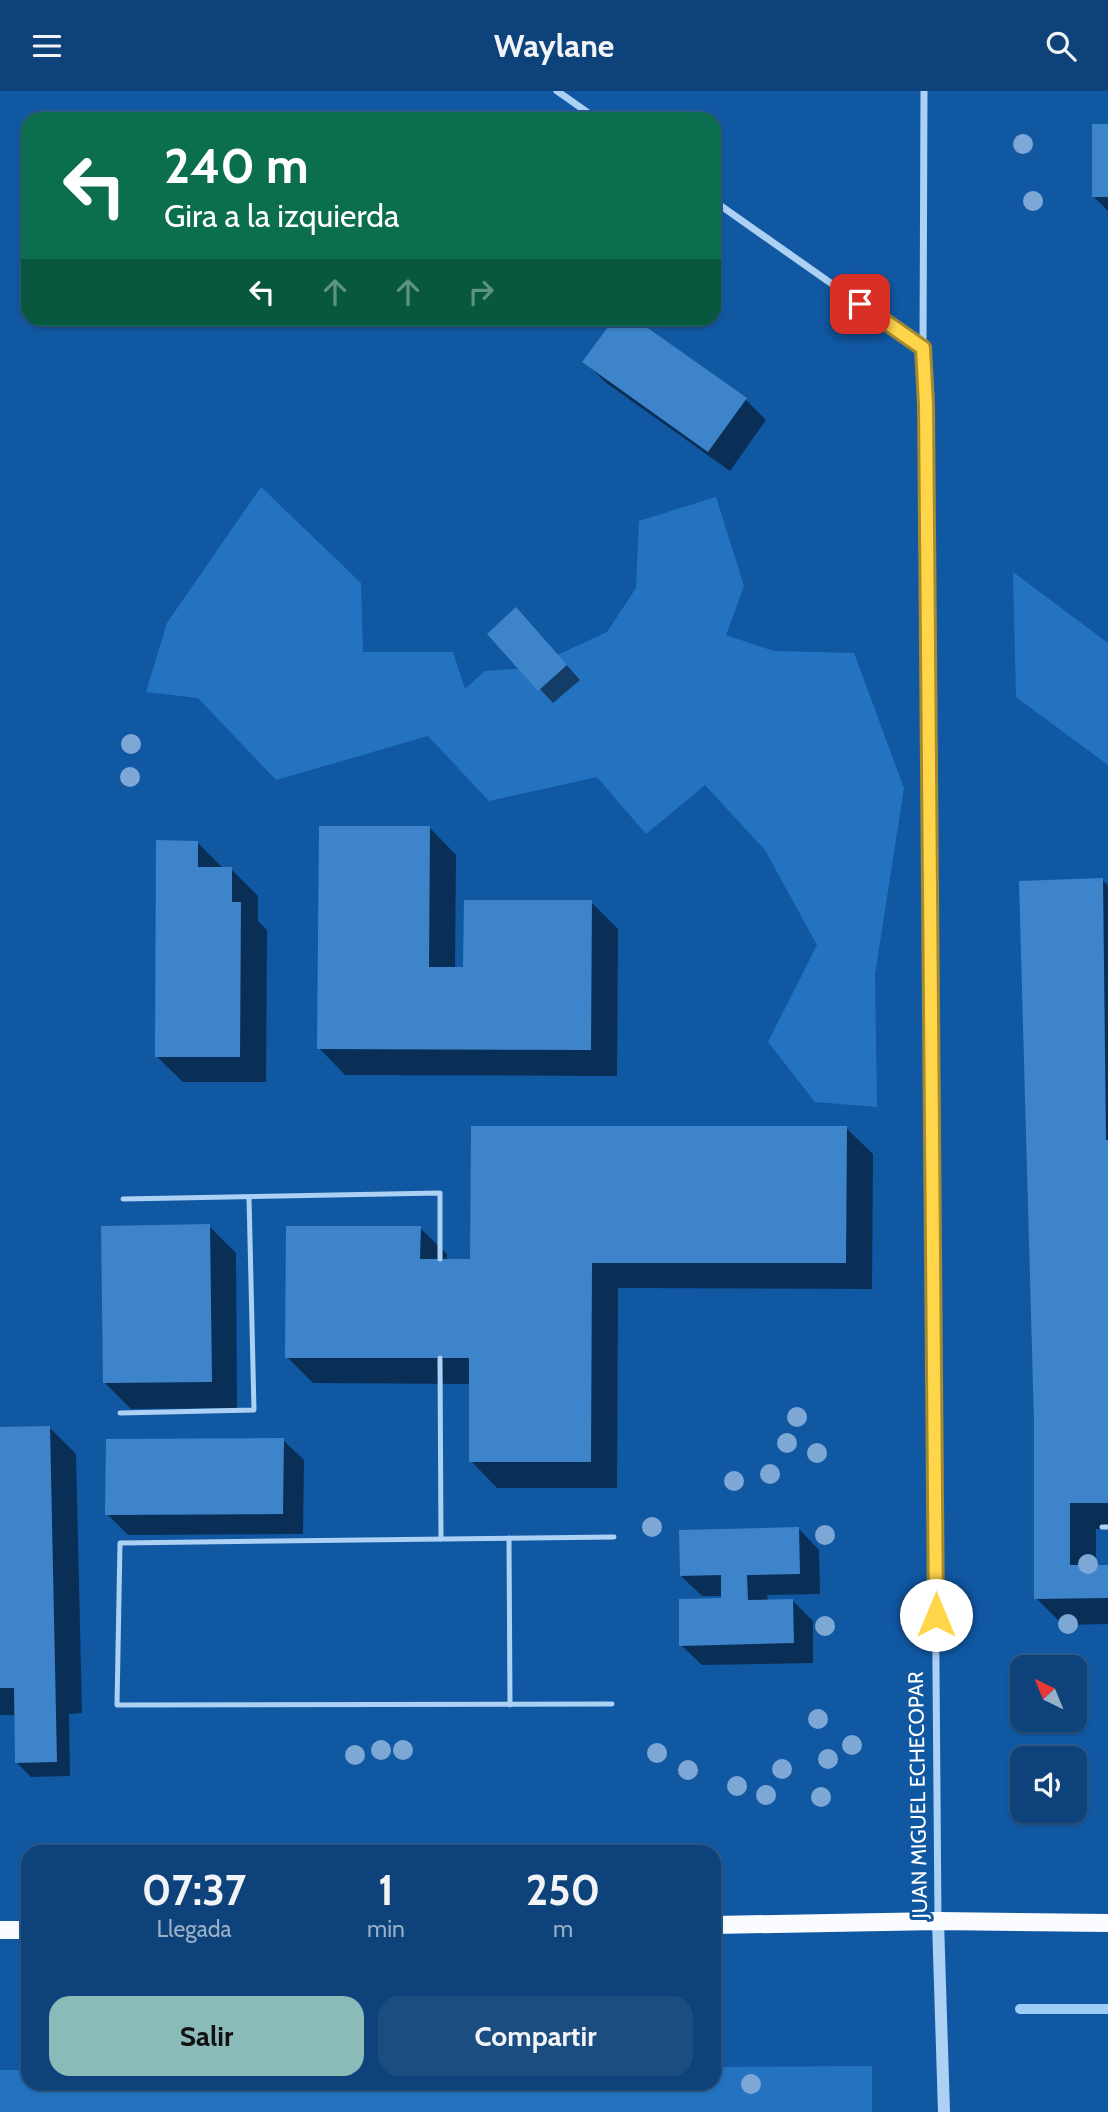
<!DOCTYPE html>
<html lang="es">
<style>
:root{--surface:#0d427a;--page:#1b4d81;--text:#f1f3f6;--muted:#9ab0c7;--line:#2d5b8b;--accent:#8bbbb9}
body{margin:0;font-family:Cabin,sans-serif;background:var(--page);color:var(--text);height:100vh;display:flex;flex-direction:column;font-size:26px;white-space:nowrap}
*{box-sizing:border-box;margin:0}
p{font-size:23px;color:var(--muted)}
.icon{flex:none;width:38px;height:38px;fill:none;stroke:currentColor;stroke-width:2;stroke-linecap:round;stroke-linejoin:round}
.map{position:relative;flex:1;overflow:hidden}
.side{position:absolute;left:21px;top:1754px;width:700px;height:245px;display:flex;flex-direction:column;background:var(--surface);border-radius:21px;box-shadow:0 2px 5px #0004,0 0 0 2px var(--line)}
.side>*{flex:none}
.hud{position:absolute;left:21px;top:21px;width:700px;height:214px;border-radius:21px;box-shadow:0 2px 5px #0004,0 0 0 2px var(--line);background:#0b6e4f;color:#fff;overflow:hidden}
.needle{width:46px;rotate:317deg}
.buttons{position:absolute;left:1010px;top:1564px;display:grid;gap:14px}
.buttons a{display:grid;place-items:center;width:77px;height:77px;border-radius:14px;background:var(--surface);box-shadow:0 2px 5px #0004,0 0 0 2px var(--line);font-size:35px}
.pin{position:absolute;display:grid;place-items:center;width:60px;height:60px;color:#fff;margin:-30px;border-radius:14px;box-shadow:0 4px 10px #0006}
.me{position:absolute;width:77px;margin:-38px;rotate:0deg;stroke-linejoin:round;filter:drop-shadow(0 0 5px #0008)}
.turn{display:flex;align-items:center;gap:24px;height:147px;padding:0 28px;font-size:32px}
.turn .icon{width:91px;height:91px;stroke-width:2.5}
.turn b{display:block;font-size:49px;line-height:60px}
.lanes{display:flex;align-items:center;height:66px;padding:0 28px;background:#0003;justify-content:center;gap:35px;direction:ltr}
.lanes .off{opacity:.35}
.eta{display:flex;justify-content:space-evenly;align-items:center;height:119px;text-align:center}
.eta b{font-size:42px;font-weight:800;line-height:49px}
.button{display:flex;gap:14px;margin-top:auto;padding:14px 28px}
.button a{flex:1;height:80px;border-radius:21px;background:var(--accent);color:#111;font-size:28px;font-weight:800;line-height:80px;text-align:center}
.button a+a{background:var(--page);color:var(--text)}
header{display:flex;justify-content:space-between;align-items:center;height:91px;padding:0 28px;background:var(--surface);font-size:32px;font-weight:800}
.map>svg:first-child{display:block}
</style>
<header><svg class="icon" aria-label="menu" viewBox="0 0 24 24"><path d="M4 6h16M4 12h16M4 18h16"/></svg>Waylane<svg class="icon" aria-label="search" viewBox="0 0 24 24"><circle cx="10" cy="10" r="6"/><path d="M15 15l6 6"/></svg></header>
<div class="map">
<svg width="1108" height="2021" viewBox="0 0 1108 2021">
<rect width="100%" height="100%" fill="#1158a3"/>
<!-- green -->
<g fill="#2473c1">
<path d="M261,396L361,492L363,561H453L465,598L485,580L529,577L607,541L636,497L639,430L716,406L744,495L726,544L774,560L854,562L904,697L875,883L877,1016L815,1011L768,951L817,854L765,759L705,694L646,743L597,686L489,710L428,645L276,689L198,607L146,601L167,532Z"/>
<path d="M1013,481L1108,552V674L1016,606Z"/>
<path d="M872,1975V2021H0V1979H28V1992H714V1976Z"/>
</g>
<!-- shadow -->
<g fill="#0007">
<path d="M1108,35V120L1094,106Z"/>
<path d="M616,228H632L745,308L766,329L730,380L605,291L585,271Z"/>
<path d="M530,533L580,589L553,612L489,543Z"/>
<path d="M430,737L456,764L455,878H465L591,811L618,838L617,985L345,984L319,957Z"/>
<path d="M197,751L224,778H231L258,805V830L267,839L266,991H183L156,965Z"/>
<path d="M1102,789L1108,794V1438H1096V1476H1108V1533L1063,1534L1036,1507Z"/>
<path d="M846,1037L873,1063L872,1198L618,1197L617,1397H497L471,1370V1293L313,1292L287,1266L420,1137L447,1163V1170H472Z"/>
<path d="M209,1135L236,1162L237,1317L131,1318L105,1292Z"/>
<path d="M50,1337L76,1363L82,1622L69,1623L70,1685L31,1686L17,1672L16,1624H0V1338Z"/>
<path d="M283,1349L304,1369L303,1443L128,1444L107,1423Z"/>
<path d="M799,1438L819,1459L820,1503L767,1504L768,1510L792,1509L813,1530V1572L702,1574L681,1554L723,1508V1505H702L681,1485Z"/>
</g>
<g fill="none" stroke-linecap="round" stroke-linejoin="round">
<!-- stream -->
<path stroke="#9eccf8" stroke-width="10" d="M1020,1918H1108"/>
</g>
<!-- building -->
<g fill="#3e84cb">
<rect x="1092" y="33" width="16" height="73"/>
<path d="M614,228H635L747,307L708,361L582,271Z"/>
<path d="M516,516L567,574L538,600L487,543Z"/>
<path d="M319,735H430L429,876H463L464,809H592L591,959L317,958Z"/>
<path d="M156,749L198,750V776H232V811H241L240,966H155Z"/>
<path d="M1103,787L1106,1049H1108V1412H1070V1474H1108V1507L1034,1508V1331L1019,790Z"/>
<path d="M471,1035H847L846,1172H592L591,1371H469V1267H285L286,1135H421L420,1168H470Z"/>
<path d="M210,1133L212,1291L103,1292L101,1135Z"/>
<path d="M50,1335L57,1671L15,1672L14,1597H0V1336Z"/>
<path d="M284,1347L283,1423L105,1424L106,1348Z"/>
<path d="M799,1436L800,1483L747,1484L748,1509L793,1508L794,1552L679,1555V1508L721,1507V1484L680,1485L679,1439Z"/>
</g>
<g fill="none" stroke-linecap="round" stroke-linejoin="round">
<!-- service -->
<g stroke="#acd1f5" stroke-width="5">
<path d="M123,1108L440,1102V1168"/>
<path d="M440,1267L441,1448"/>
<path d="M120,1322L254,1319L249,1106"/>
<path d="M1102,1436H1108"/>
<path d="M509,1447L510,1614"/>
<path d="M612,1613L117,1614L120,1452L614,1446"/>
</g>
<!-- minor -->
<g stroke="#acd1f5" stroke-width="7">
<path d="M557,0L597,28"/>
<path d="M924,0L923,257L926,314L938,1830"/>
<path d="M714,110L923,257"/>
</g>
<!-- tertiary -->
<path stroke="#acd1f5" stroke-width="12" d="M938,1830L944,2021"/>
<!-- primary -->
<g stroke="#fafcff" stroke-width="18">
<path d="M714,1834L938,1830L1108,1832"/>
<path d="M0,1839H28"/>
</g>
</g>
<!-- trees -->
<g fill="#7da8d5">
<circle cx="1023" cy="53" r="10"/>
<circle cx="1033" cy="110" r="10"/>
<circle cx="131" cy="653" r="10"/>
<circle cx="130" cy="686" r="10"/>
<circle cx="797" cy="1326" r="10"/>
<circle cx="787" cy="1352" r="10"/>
<circle cx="817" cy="1362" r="10"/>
<circle cx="770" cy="1383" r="10"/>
<circle cx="734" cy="1390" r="10"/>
<circle cx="652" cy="1436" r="10"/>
<circle cx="825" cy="1444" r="10"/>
<circle cx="1088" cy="1473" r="10"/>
<circle cx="1068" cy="1533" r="10"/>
<circle cx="825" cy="1535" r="10"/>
<circle cx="818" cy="1628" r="10"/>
<circle cx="852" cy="1654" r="10"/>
<circle cx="381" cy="1659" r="10"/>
<circle cx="403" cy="1659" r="10"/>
<circle cx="657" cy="1662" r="10"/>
<circle cx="355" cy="1664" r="10"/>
<circle cx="828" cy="1668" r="10"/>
<circle cx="782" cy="1678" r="10"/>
<circle cx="688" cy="1679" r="10"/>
<circle cx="737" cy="1695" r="10"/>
<circle cx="766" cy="1704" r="10"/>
<circle cx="821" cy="1706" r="10"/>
<circle cx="751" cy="1993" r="10"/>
</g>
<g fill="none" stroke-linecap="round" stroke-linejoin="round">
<!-- route casing -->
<g stroke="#a68a30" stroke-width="18">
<path id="route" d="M860,213L923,257L926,314L936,1524"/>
</g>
<!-- route -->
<use href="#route" stroke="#ffd54a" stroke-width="12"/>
</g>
<g text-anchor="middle" stroke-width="6" stroke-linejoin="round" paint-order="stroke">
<!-- street labels -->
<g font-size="21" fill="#fff" stroke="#1158a3">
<text transform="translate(918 1704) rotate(-91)" y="7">JUAN MIGUEL ECHECOPAR</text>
</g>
</g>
</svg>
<div class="buttons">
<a><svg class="needle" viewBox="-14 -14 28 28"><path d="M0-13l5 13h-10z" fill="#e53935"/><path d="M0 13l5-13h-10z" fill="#9ab0c7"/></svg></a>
<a><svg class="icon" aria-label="sound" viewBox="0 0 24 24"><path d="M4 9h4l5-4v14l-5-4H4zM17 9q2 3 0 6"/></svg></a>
</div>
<div class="pin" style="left:860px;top:213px;background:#d93025"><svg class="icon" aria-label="arrive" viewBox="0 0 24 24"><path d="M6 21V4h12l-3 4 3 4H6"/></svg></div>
<svg class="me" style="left:936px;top:1524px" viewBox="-20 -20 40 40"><circle r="19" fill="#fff"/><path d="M0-13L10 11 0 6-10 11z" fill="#ffd54a"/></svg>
<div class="hud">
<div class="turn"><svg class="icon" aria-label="left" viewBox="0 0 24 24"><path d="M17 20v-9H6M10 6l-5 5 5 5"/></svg><div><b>240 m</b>Gira a la izquierda</div></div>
<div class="lanes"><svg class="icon" aria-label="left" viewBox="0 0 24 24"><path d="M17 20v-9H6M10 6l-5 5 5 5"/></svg><svg class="icon off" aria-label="ahead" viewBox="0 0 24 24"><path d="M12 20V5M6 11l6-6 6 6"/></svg><svg class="icon off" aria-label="ahead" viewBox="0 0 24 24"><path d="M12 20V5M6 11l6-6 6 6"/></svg><svg class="icon off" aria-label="right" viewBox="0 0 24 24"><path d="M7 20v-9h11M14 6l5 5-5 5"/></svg></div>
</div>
<section class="side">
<div class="eta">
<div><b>07:37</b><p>Llegada</p></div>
<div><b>1</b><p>min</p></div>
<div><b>250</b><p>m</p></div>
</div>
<div class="button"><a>Salir</a><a>Compartir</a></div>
</section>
</div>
